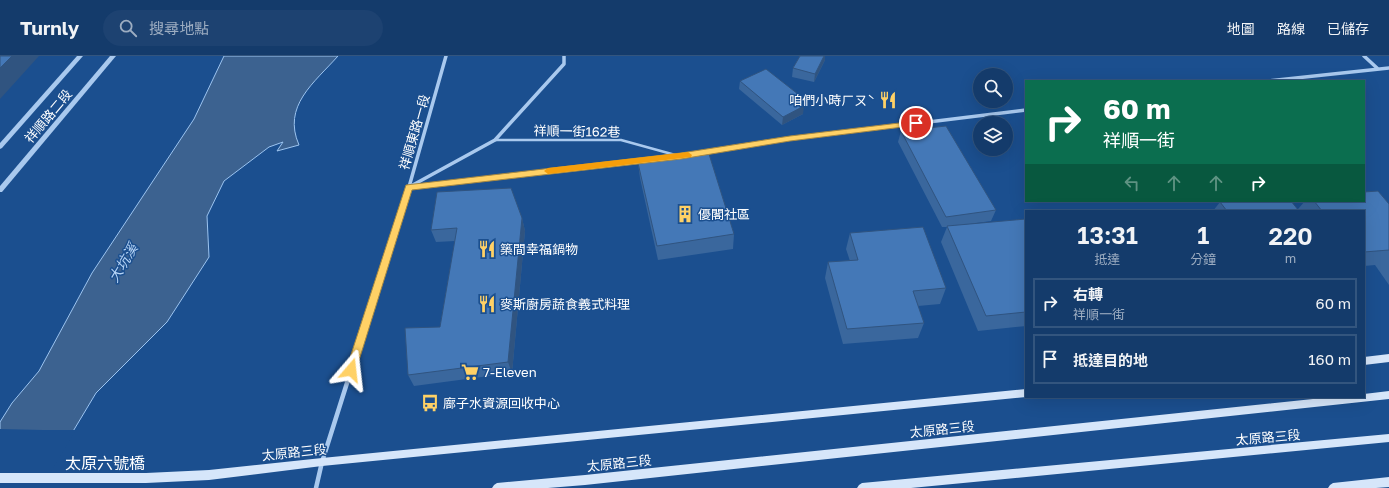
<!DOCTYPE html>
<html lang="zh-TW">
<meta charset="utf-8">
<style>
:root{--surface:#143b6b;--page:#1d4271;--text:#f1f3f6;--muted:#9dadc1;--line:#33557e}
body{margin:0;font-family:"Golos Text","Noto Sans TC",sans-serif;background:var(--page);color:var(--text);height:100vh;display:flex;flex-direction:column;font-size:15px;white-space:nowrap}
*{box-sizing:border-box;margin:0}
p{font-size:13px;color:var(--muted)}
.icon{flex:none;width:22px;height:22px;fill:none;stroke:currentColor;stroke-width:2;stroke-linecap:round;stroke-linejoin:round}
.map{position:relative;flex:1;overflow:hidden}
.sheet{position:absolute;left:1025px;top:154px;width:340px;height:188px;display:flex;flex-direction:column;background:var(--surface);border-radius:0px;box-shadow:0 4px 16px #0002,0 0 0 1px var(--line)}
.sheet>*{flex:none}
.guide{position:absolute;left:1025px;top:24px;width:340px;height:122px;border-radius:0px;box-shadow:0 4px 16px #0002,0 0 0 1px var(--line);background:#0b6e4f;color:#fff;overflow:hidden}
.controls{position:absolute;left:973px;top:12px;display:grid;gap:8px}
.controls a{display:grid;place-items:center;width:40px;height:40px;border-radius:50%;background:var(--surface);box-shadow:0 4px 16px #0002,0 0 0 1px var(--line);font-size:20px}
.pin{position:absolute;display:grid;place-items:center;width:34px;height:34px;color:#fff;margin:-17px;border:2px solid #fff;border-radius:50%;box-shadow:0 1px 4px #0007}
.me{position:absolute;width:44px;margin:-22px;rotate:17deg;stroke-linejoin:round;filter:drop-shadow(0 0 3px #0008)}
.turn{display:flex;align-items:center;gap:14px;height:84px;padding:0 12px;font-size:18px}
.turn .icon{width:52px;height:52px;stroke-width:2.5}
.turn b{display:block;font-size:28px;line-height:34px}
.lanes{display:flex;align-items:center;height:38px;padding:0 12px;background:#0003;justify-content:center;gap:20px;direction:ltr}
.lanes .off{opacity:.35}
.eta{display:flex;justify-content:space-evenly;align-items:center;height:68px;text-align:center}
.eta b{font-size:24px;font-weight:600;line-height:28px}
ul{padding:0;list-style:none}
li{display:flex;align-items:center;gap:12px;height:50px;margin:0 8px 6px;padding:0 4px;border:2px solid var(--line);border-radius:0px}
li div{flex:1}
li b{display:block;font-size:15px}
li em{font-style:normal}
header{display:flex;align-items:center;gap:24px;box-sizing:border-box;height:56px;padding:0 20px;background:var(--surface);border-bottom:1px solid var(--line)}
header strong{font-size:19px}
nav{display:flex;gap:22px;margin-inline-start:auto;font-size:14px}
.search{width:280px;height:36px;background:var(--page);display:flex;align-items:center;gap:10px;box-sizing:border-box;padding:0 14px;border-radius:22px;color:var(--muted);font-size:15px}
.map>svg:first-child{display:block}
</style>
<header>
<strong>Turnly</strong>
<div class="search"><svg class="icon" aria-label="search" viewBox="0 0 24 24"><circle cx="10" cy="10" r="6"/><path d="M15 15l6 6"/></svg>搜尋地點</div>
<nav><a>地圖</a><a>路線</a><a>已儲存</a></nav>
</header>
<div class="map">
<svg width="1389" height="432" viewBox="0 0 1389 432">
<rect width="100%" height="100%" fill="#1b4f8f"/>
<!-- water -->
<path fill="#3c6290" stroke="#9cc4f0" d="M224,0H338C314,27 282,50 299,89L277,95L283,86L269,91L224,125L207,160L209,201L167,266L96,337L39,432H0V366L12,347L39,315L92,217L194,63Z"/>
<!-- pier -->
<path fill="#1b4f8f" d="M0,373L43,374H76L41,432H0Z"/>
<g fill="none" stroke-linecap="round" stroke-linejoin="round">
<!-- service -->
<path stroke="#a9c9ee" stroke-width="2.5" d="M495,84H621L679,100"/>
<!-- minor-far1 -->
<g stroke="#a9c9ee" stroke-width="3.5">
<path d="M1364,0L1377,12"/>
<path d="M1267,25L1389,12"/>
<path d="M411,130L495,84L564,8V0"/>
<path d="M409,131L681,100L790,83L1026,54"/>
<path d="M390,192L409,131L446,0"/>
</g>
<!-- minor -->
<path stroke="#a9c9ee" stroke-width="4.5" d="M316,432L322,406L390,191"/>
<!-- tertiary -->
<g fill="#a9c9ee" fill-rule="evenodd">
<path d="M77,0H83L2,92L0,93V87Z"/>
<path d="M110,0H116L2,136H0V130Z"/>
</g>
<!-- secondary -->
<g fill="#d6e6fa" fill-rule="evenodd">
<path d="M1389,298V306L1364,309V301Z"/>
<path d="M1026,333V341L322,410L209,424L146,427H0V417H146L209,414L322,402Z"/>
<path d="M1389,335V343L585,429L548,432H492L494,429L497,427L585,419L1332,341H1364V338Z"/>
<path d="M1389,378V386L911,432H857L859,429L862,427Z"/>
<path d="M1389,421V431L1376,432H1328L1330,429L1333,427Z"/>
</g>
</g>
<!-- wall -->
<g fill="#3a679d">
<path d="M800,0H825V4L814,26L792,21L793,12Z"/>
<path d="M740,25L802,49L803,58L782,69L739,33Z"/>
<path d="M901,75L996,154L991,165L955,170L1026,163V270L978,275L941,186L947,171H942L898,86Z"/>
<path d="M638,107L734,178L733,193L658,204L640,122Z"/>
<path d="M1305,145H1364L1389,148V229L1375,209L1364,210V155H1213L1220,146L1298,153Z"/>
<path d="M522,162L525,175L512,317L414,330L408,319L440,271L455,185L436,186L431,174Z"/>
<path d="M850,177L946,232L940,248L918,250L924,267L918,282L843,288L825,222L828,206L850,205L846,193Z"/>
</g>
<!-- shaded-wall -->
<g fill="#305480">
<path d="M12,0H39L0,43V12Z"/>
<path d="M824,0H825V4L814,26L815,18Z"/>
<path d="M803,42L802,50L797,45Z"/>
<path d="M804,50L803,58L782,69L783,61Z"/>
<path d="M522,162L525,175L512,317L508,306Z"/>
</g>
<!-- building -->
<g fill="#4478b7" stroke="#305480">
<path d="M0,0H12L0,12Z"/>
<path d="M800,0H824L815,18L793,12Z"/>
<path d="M766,13L803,42L797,45L804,50L783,61L740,25Z"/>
<path d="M946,70L996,154L946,161L901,75Z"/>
<path d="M709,98L734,178L657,190L638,107Z"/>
<path d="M511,132L522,162L508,306L408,319L405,272L440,271L457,172L431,174L437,136Z"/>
<path d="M1378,135L1389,148V194L1364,196V155H1322L1314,145H1364V136Z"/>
<path d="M1227,145H1291L1299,155H1227L1220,146Z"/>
<path d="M1136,154L1137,155H1122Z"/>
<path d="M1026,163V256L986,260L947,170Z"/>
<path d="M923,171L946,232L913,235L924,267L847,273L828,206L858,204L850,177Z"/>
</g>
<!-- route -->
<path fill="#ffd166" stroke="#a68842" d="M916,65L920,67L919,69L790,85L681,103L412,134L356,314L354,317L351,319L347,317L346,314L406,129L681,97L790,80Z"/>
<!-- slow -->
<path fill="#f59e0b" d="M688,96L692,99L691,101L548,118L544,115L548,112Z"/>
<!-- icons -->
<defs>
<g id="restaurant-bare" transform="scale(1.38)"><path d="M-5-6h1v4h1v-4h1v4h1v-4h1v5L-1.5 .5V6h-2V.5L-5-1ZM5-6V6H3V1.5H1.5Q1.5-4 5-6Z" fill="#ffd166" stroke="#1b4f8f" stroke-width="2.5" paint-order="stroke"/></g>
<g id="building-bare" transform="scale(1.38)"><path d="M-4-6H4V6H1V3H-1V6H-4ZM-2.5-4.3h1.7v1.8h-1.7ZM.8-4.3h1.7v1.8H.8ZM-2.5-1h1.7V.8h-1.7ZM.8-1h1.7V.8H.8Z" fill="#ffd166" stroke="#1b4f8f" stroke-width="2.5" paint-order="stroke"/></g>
<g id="supermarket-bare" transform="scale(1.38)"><path d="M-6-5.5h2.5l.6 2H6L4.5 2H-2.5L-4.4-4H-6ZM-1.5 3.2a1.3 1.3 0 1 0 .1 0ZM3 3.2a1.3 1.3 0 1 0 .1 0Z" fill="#ffd166" stroke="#1b4f8f" stroke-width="2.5" paint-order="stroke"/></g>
<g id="bus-bare" transform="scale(1.38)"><path d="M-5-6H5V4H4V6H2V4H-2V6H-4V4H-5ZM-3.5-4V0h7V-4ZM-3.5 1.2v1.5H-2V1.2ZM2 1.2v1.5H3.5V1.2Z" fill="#ffd166" stroke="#1b4f8f" stroke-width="2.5" paint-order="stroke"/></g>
</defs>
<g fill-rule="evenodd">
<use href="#restaurant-bare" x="888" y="44"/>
<use href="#building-bare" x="685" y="158"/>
<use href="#restaurant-bare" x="487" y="193"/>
<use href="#restaurant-bare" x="487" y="248"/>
<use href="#supermarket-bare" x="470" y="316"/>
<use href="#bus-bare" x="430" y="347"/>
</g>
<g text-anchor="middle" stroke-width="3" stroke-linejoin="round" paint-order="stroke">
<!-- poi labels -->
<g font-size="13" fill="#fff" stroke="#1b4f8f" text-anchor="start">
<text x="875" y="49" text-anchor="end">咱們小時ㄏㄡˋ</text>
<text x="698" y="163">優閣社區</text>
<text x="500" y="198">築間幸福鍋物</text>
<text x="500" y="253">麥斯廚房蔬食義式料理</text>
<text x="483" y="321">7-Eleven</text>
<text x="443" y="352">廍子水資源回收中心</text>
</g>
<!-- street labels -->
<g font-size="13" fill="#fff" stroke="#1b4f8f">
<text transform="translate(48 60) rotate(-50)" y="5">祥順路二段</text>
<text transform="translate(577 75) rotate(1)" y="5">祥順一街162巷</text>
<text transform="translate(414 76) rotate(-74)" y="5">祥順東路一段</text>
<text transform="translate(942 373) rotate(-6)" y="5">太原路三段</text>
<text transform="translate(1268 381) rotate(-5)" y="5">太原路三段</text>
<text transform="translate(294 396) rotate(-6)" y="5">太原路三段</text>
<text transform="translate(619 407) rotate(-6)" y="5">太原路三段</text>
</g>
<!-- water labels -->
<g font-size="14" font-style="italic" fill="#b5d3f5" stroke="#1b4f8f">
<text transform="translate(123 207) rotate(-59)" y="5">大坑溪</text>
</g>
<!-- near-street labels -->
<g font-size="16" fill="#fff" stroke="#1b4f8f">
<text x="105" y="413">太原六號橋</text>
</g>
</g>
</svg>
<div class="controls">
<a><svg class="icon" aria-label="search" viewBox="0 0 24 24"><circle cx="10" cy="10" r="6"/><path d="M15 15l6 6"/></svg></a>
<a><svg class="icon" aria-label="layers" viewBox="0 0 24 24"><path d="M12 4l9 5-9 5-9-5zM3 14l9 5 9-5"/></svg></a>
</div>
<div class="pin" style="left:916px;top:67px;background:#d93025"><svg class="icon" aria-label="arrive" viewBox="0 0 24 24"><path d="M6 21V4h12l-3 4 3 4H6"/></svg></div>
<svg class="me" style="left:351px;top:314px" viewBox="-20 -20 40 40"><path d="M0-17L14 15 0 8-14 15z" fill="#ffd166" stroke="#fff" stroke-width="4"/></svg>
<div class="guide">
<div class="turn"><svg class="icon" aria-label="right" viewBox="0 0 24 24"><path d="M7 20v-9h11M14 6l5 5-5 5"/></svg><div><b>60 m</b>祥順一街</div></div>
<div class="lanes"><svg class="icon off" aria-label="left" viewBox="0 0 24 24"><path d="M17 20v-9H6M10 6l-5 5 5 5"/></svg><svg class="icon off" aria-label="ahead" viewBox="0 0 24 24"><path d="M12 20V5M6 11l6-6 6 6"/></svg><svg class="icon off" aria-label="ahead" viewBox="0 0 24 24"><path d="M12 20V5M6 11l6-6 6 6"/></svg><svg class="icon" aria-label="right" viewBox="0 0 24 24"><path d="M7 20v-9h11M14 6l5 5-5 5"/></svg></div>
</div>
<section class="sheet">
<div class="eta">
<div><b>13:31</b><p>抵達</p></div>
<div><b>1</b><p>分鐘</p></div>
<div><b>220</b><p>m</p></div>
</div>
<ul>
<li><svg class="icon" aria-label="right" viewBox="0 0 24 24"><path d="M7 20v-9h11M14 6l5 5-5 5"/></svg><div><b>右轉</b><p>祥順一街</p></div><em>60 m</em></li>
<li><svg class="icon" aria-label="arrive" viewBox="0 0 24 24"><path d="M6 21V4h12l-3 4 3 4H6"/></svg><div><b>抵達目的地</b></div><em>160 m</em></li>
</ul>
</section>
</div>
